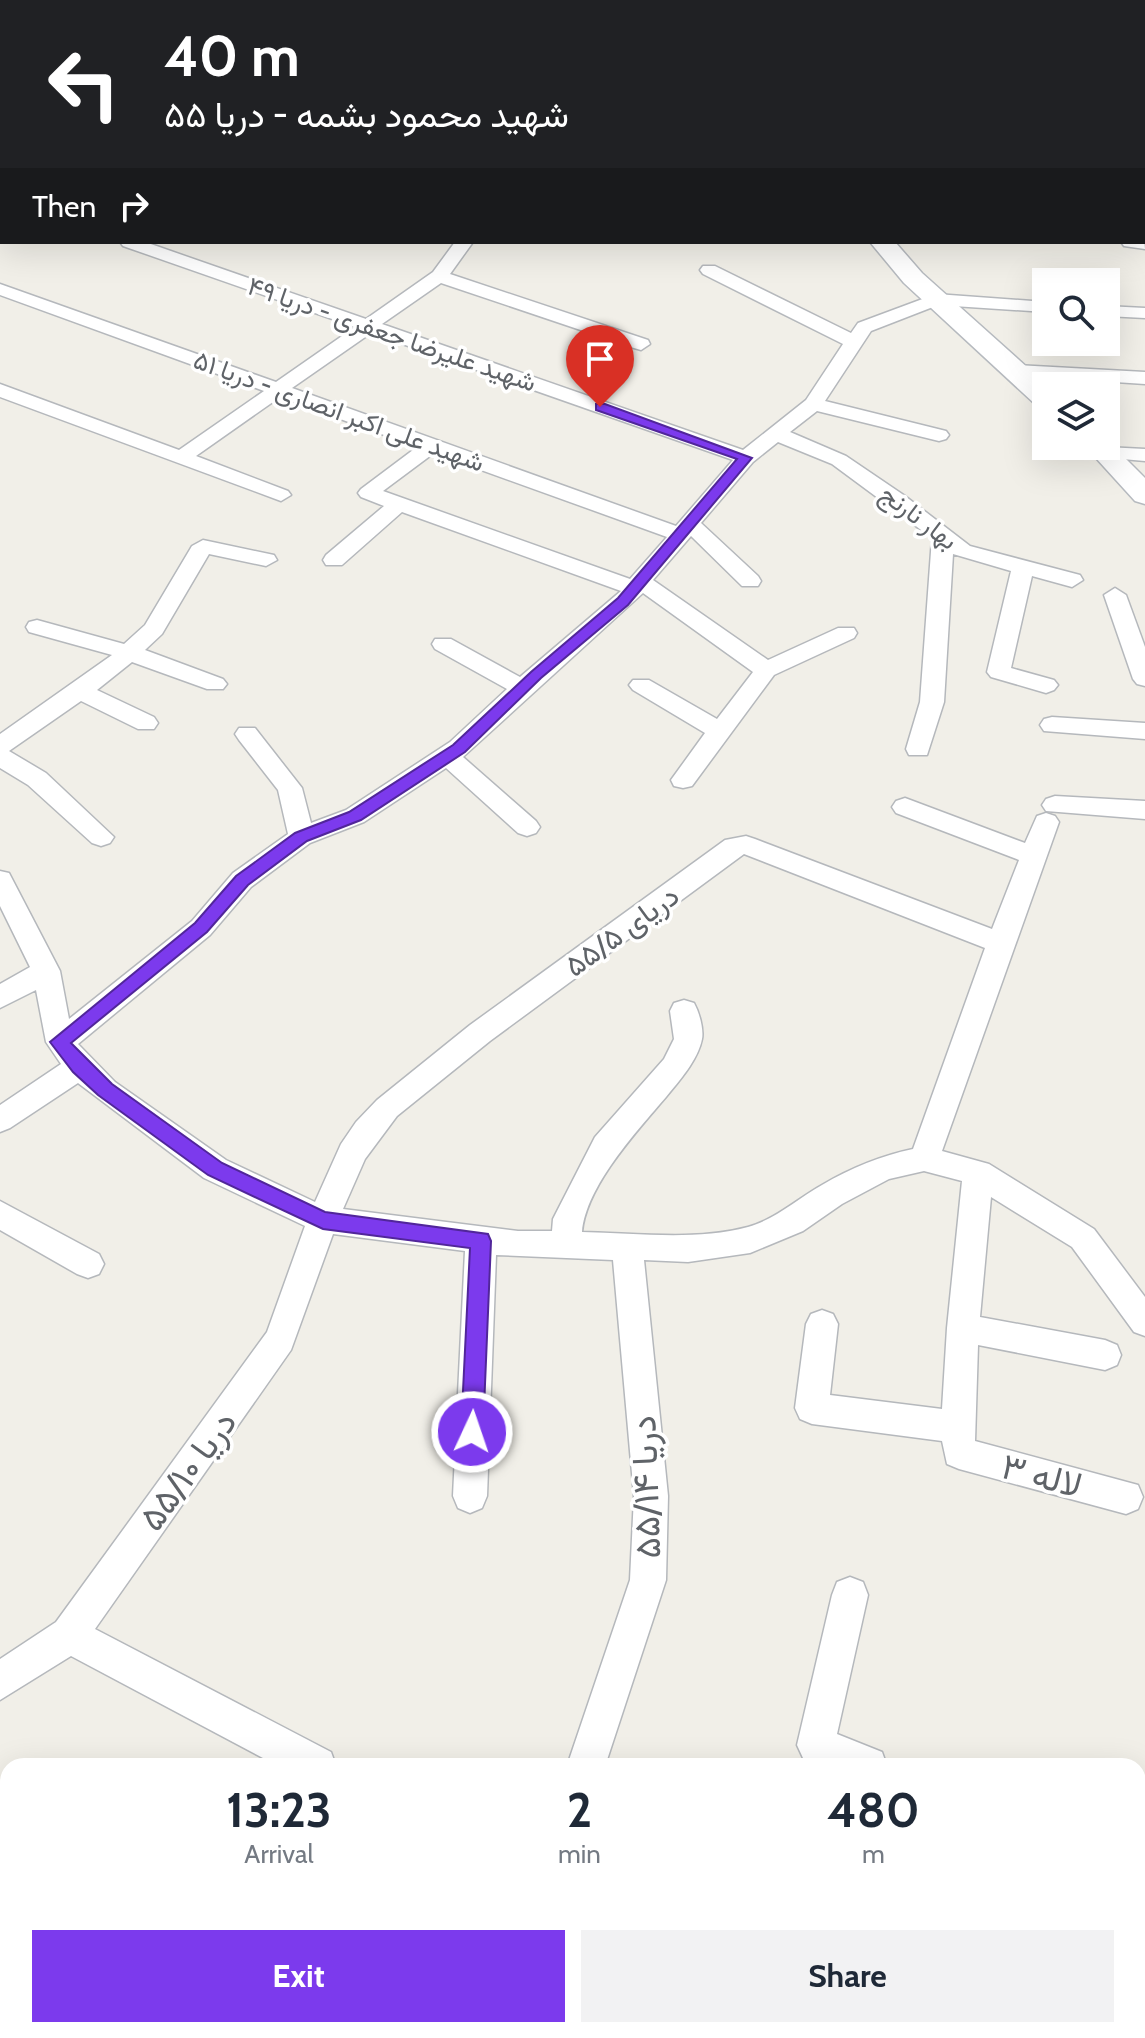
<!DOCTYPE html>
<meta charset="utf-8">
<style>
:root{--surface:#fff;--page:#f2f2f3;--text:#1f2937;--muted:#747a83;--accent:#7c3aed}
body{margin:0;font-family:Cabin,Vazirmatn,sans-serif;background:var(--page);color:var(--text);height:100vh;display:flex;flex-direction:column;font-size:30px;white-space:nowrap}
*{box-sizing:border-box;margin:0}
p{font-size:26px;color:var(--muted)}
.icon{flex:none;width:44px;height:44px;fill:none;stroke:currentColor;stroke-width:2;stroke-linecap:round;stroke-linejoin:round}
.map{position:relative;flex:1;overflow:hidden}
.panel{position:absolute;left:0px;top:1758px;width:1146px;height:280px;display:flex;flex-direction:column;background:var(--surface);border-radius:24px 24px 0 0;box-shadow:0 8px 32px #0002}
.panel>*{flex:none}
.hud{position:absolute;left:0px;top:0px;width:1146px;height:244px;box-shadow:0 8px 32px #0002;background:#202124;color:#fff;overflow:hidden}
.fabs{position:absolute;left:1032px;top:268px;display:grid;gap:16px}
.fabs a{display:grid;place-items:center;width:88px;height:88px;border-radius:0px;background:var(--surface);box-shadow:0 8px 32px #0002;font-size:40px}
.pin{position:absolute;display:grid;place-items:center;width:68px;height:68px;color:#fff;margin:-82px -34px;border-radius:50% 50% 50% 0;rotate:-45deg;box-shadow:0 0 8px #0007}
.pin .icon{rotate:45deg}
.me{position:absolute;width:88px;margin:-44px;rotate:3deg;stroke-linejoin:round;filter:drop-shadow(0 0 6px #0008)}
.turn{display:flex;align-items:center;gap:28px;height:168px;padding:0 32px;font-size:36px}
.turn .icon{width:104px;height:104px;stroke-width:2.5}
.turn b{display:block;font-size:56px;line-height:68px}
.then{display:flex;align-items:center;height:76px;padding:0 32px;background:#0003;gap:16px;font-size:30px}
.eta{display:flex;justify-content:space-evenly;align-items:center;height:136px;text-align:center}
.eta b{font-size:48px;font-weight:700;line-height:56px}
.button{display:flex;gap:16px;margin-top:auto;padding:16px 32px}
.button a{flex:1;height:92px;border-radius:0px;background:var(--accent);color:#fff;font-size:32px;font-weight:700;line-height:92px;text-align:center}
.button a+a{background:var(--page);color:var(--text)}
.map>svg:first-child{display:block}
</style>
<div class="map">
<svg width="1145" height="2038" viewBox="0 0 1145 2038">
<rect width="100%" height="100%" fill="#f1efe8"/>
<!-- green -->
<path fill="#c5e8c5" d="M643,0H1140L652,2Z"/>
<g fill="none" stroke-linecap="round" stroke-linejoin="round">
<!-- street casing -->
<g stroke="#b5b8bc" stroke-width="3">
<g id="street">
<path d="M130,0H145L143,2Z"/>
<path d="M172,0H189L171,2Z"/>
<rect x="0" y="15" width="2" height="8"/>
<rect x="0" y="48" width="2" height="8"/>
<rect x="1144" y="69" width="1" height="8"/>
<rect x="0" y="98" width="2" height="10"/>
<rect x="0" y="166" width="2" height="10"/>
<path d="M1144,239L1145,249L1124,246L1121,242H1144Z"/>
<path d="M120,242H145L366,319L433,272L455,242H473L450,274L648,340L650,344L641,350L634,348L441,283L382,324L743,450L806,400L843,344L703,274L700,270L703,266H715L851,333L858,323L936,294L1046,302V312L938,305L871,331L825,401L946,431L949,435L946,439L939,441L817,411L790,432L846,456L905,496L970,546L1080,575L1083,580L1072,587L1032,576L1011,668L1054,680L1058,685L1054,690L1046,693L991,677L987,672L1011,571L953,554L944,702L927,755H909L906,749L920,702L932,538L832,464L778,442L753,462L701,523L758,576L761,581L758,586H742L691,536L653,580L768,660L838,628H854L857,633L854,638L774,675L692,786L683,788L674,786L671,780L705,733L633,690L629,685L633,680H649L717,719L753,672L643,593L463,757L536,821L540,827L536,833L527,836L518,833L446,768L364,822L310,843L251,887L210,935L78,1044L115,1082L226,1160L315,1202L341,1144L356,1122L377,1100L470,1025L725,840L746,836L755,839L992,929L1019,860L896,813L892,807L896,801L905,798L1025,843L1037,816L1046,813L1055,816L1059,822L942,1151L989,1164L1094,1229L1145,1297V1336L1134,1332L1072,1247L991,1197L980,1317L1105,1340L1117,1345L1121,1355L1117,1365L1105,1370L978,1345L975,1441L1138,1485L1143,1497L1138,1509L1126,1514L959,1469L947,1464L942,1441L812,1424L800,1419L795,1408L806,1324L811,1314L822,1310L833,1314L838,1324L830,1395L942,1409L947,1328L962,1181L924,1171L889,1179L842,1204L803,1231L750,1253L688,1262L644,1260L668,1496L666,1580L605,1766H567L630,1580L634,1496L613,1260L496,1255L487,1496L482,1508L470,1513L458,1508L453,1496L465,1251L333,1234L291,1350L95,1629L331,1752L336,1766H278L71,1656L0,1700V1659L56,1622L267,1332L305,1226L204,1178L78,1083L10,1128L0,1132V1105L61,1064L46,1042L36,990L0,1008V984L30,967L0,906V871L9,873L60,971L69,1019L192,921L233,873L288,834L278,790L239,740L235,734L239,728H255L302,788L311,823L346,810L450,742L507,689L435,649L432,644L435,639H451L520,677L621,591L402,512L342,565H326L323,560L326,555L384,506L361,497L358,493L361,489L417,447L280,397L196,456L288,491L291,495L281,501L0,397V384L179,450L264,391L0,295V284L276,382L355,327L123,246ZM371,333L733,460L676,526L292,388ZM434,453L667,537L630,579L383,491ZM744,854L985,948L913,1149C880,1156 851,1168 822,1185C797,1199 776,1219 748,1227C695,1241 636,1233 582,1232C586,1186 637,1131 666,1097C679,1081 698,1060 702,1039C704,1029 699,1012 694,1003L684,1000L674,1003L670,1011L674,1039L664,1059L595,1137L553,1219L552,1231H518L343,1209L365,1159L397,1116L490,1041Z"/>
<path d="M1106,306L1145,308V318L1106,316Z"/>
<path d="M1016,365L1145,372V384L1009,375L1007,371Z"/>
<path d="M1106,447L1145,449V461L1099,457L1096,453L1099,449Z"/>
<path d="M203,540L274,555L277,560L266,566L209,554L162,634L145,650L223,679L227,684L223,689H207L132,662L97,690L154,717L158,723L154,729H138L81,701L9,751L46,773L114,837L110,843L101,846L92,843L28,785L0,768V734L112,655L29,632L26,627L29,622L37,620L124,644L145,625L192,546Z"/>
<path d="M1115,588L1126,595L1145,647V686L1137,684L1133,679L1104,595Z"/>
<path d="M1052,717L1145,723V739L1044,731L1040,725L1044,719Z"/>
<path d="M1055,796L1145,801V819L1046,811L1042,805L1046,799Z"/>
<path d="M0,1201L99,1254L104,1264L99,1274L88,1278L77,1274L0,1230Z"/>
<path d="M850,1577L863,1582L868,1595L837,1734L882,1752L887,1766H821L803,1758L797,1745L832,1595L837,1582Z"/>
<path d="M1138,1856L1145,1859V1899L1138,1896Z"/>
<path d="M199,2030H241L240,2038H198Z"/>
<path d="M478,2030H520L518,2038H476Z"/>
<path d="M843,2030H902L905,2038H846Z"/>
</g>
</g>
<!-- secondary casing -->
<g stroke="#b6babf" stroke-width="3">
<g id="secondary">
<path d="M614,0H642L644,2H616Z"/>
<path d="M870,242H895L922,273L1048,386L1046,407L1036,405L904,283Z"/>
<path d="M1106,439L1145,478V504L1135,501L1085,446H1106Z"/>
</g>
</g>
<!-- primary casing -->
<g stroke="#f2c960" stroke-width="3">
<path id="primary" d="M2,211V227L0,228V212Z"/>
</g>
<!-- street -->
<use href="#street" fill="#fff" fill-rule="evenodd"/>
<!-- secondary -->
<use href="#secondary" fill="#fff" fill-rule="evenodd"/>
<!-- primary -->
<use href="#primary" fill="#fff2af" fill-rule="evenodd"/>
</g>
<!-- route -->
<path fill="#7c3aed" stroke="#51269a" stroke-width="2" d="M596,404H605L752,458L628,605L541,678L465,752L361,820L307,841L248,885L207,932L71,1043L112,1084L222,1163L325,1212L488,1234L491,1241L483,1432L480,1439L472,1442L465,1439L461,1432L470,1248L323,1229L208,1175L98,1095L73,1072L50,1042L195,923L236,876L295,833L349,812L453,745L531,672L618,598L737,459L596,410Z"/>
<g text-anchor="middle" stroke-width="7" stroke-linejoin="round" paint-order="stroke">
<!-- far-street labels -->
<g font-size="26" fill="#5f6368" stroke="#fff">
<text transform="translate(392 334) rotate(19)" y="9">شهید علیرضا جعفری - دریا ۴۹</text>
<text transform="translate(339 411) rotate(20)" y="9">شهید علی اکبر انصاری - دریا ۵۱</text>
<text transform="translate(919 517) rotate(37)" y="9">بهار نارنج</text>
</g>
<!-- street labels -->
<g font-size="30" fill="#5f6368" stroke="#fff">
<text transform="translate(622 931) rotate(-36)" y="10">دریای ۵۵/۵</text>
</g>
<!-- near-street labels -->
<g font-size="36" fill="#5f6368" stroke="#fff">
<text transform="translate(187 1470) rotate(-54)" y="13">دریا ۵۵/۱۰</text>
<text transform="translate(1042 1475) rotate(15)" y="13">لاله ۳</text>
<text transform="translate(645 1487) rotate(-92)" y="13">دریا ۵۵/۱۴</text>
</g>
</g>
</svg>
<div class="fabs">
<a><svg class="icon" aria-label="search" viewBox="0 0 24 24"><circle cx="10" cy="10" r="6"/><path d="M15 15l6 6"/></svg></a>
<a><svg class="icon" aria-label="layers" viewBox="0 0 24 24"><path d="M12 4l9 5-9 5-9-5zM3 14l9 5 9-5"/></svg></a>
</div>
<div class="pin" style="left:600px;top:407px;background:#d93025"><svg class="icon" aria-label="arrive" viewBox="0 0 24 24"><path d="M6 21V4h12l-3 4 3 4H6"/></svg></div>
<svg class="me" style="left:472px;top:1432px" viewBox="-20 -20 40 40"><circle r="17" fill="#7c3aed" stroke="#fff" stroke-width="3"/><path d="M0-11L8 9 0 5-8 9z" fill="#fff"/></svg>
<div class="hud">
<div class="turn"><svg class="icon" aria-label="left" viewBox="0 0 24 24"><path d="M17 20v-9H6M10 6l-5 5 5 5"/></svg><div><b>40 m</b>شهید محمود بشمه - دریا ۵۵</div></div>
<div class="then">Then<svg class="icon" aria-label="right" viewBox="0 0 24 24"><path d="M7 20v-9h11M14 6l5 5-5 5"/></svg></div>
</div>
<section class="panel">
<div class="eta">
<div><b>13:23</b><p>Arrival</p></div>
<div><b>2</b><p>min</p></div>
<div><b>480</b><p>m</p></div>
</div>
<div class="button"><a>Exit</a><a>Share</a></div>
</section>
</div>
